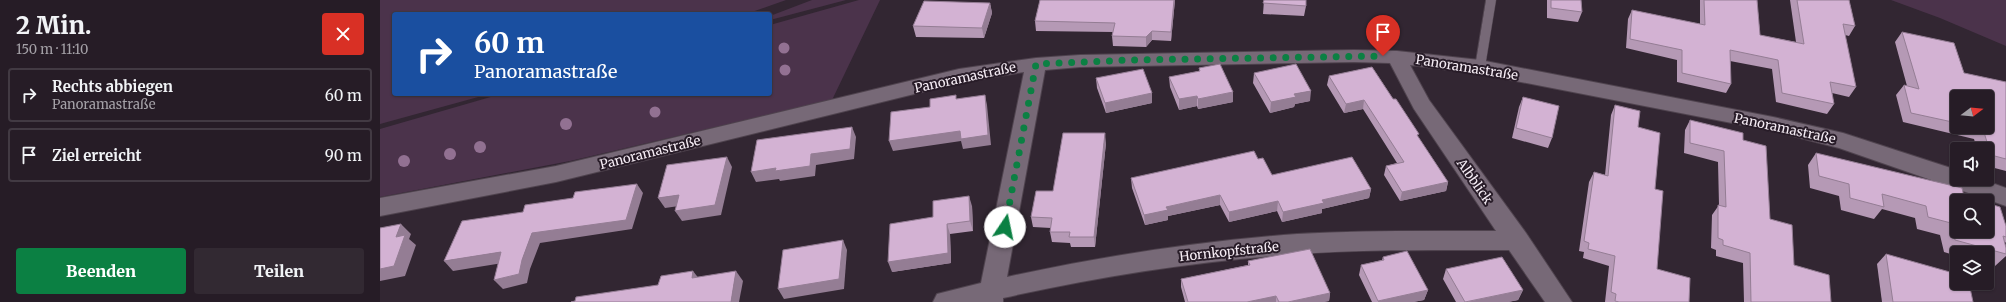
<!DOCTYPE html>
<html lang="de">
<meta charset="utf-8">
<style>
:root{--surface:#261c26;--page:#322932;--text:#f1f3f6;--muted:#a4a1a7;--line:#423a43;--accent:#0b8043}
body{margin:0;font-family:Merriweather,serif;background:var(--page);color:var(--text);height:100vh;display:flex;flex-direction:column;font-size:15px;white-space:nowrap}
*{box-sizing:border-box;margin:0}
p{font-size:13px;color:var(--muted)}
.icon{flex:none;width:22px;height:22px;fill:none;stroke:currentColor;stroke-width:2;stroke-linecap:round;stroke-linejoin:round}
.map{position:relative;flex:1;overflow:hidden}
.sheet{display:flex;flex-direction:column;background:var(--surface);width:380px}
.sheet>*{flex:none}
.top-card{position:absolute;left:12px;top:12px;width:380px;height:84px;border-radius:4px;box-shadow:0 1px 3px #0004,0 0 0 1px var(--line);background:#1a4fa0;color:#fff;overflow:hidden}
.needle{width:26px;rotate:74deg}
.controls{position:absolute;left:1570px;top:90px;display:grid;gap:8px}
.controls a{display:grid;place-items:center;width:44px;height:44px;border-radius:4px;background:var(--surface);box-shadow:0 1px 3px #0004,0 0 0 1px var(--line);font-size:20px}
.pin{position:absolute;display:grid;place-items:center;width:34px;height:34px;color:#fff;margin:-41px -17px;border-radius:50% 50% 50% 0;rotate:-45deg;box-shadow:0 0 4px #0007}
.pin .icon{rotate:45deg}
.me{position:absolute;width:44px;margin:-22px;rotate:11deg;stroke-linejoin:round;filter:drop-shadow(0 0 3px #0008)}
.turn{display:flex;align-items:center;gap:14px;height:84px;padding:0 16px;font-size:18px}
.turn .icon{width:52px;height:52px;stroke-width:2.5}
.turn b{display:block;font-size:28px;line-height:34px}
.round{display:grid;place-items:center;flex:none;width:42px;height:42px;border-radius:4px;background:var(--page)}
.summary{display:flex;align-items:center;justify-content:space-between;height:68px;padding:0 16px}
h1{font-size:24px;font-weight:800;line-height:30px}
.cta{display:flex;gap:8px;margin-top:auto;padding:8px 16px}
.cta a{flex:1;height:46px;border-radius:4px;background:var(--accent);color:#fff;font-size:16px;font-weight:800;line-height:46px;text-align:center}
.cta a+a{background:var(--page);color:var(--text)}
ul{padding:0;list-style:none}
li{display:flex;align-items:center;gap:12px;height:54px;margin:0 8px 6px;padding:0 8px;border:2px solid var(--line);border-radius:4px}
li div{flex:1}
li b{display:block;font-size:15px}
li em{font-style:normal}
main{display:flex;flex:1;min-height:0}
.map>svg:first-child{display:block}
</style>
<main>
<section class="sheet">
<div class="summary"><div><h1>2 Min.</h1><p>150 m · 11:10</p></div><a class="round" style="background:#d93025;color:#fff"><svg class="icon" aria-label="close" viewBox="0 0 24 24"><path d="M6 6l12 12M18 6L6 18"/></svg></a></div>
<ul>
<li><svg class="icon" aria-label="right" viewBox="0 0 24 24"><path d="M7 20v-9h11M14 6l5 5-5 5"/></svg><div><b>Rechts abbiegen</b><p>Panoramastraße</p></div><em>60 m</em></li>
<li><svg class="icon" aria-label="arrive" viewBox="0 0 24 24"><path d="M6 21V4h12l-3 4 3 4H6"/></svg><div><b>Ziel erreicht</b></div><em>90 m</em></li>
</ul>
<div class="cta"><a>Beenden</a><a>Teilen</a></div>
</section>
<div class="map">
<svg width="1626" height="302" viewBox="0 0 1626 302">
<rect width="100%" height="100%" fill="#322632"/>
<!-- green -->
<g fill="#4b334b">
<path d="M0,0H406L366,14H14V94H109L0,124Z"/>
<path d="M432,0H466L390,20V16Z"/>
<path d="M479,0H500L452,100L190,161L0,197V129L121,94H390V25Z"/>
<path d="M1511,0H1626V46L1560,18Z"/>
</g>
<g fill="none" stroke-linecap="round" stroke-linejoin="round">
<!-- lane casing -->
<g stroke="#4f434e" stroke-width="1">
<path id="lane" d="M1106,0H1116L1105,67L1100,70L1095,67Z"/>
</g>
<!-- street casing -->
<g stroke="#4f434e" stroke-width="2">
<path id="street" d="M974,50L1017,51L1100,60L1393,117L1463,133L1577,170V179H1601L1626,188V206L1459,148L1393,131L1100,74L1030,65L1049,100L1146,233L1192,302H1165L1129,250C1058,250 988,249 917,254C818,261 720,276 623,298V302H553L557,294L601,283L644,72L579,83L176,182L0,216V198L176,166L579,69L656,58L700,55ZM974,62L1010,63L1034,109L1116,231C1050,231 983,230 917,234C820,241 723,256 627,277L665,70L700,67Z"/>
</g>
<!-- lane -->
<use href="#lane" fill="#776977" fill-rule="evenodd"/>
<!-- street -->
<use href="#street" fill="#776977" fill-rule="evenodd"/>
</g>
<!-- trees -->
<g fill="#927192">
<circle cx="404" cy="48" r="5.5"/>
<circle cx="405" cy="70" r="5.5"/>
<circle cx="275" cy="112" r="5.5"/>
<circle cx="186" cy="124" r="6"/>
<circle cx="100" cy="147" r="6"/>
<circle cx="70" cy="154" r="6"/>
<circle cx="24" cy="161" r="6"/>
</g>
<!-- wall -->
<g fill="#b599b5" fill-rule="evenodd">
<path d="M660,0H795L791,41L772,40L766,47L733,46L732,36L733,32L656,31L655,21Z"/>
<path d="M884,0L926,6L924,16L883,14Z"/>
<path d="M1167,0H1201L1202,12L1198,22L1167,18Z"/>
<path d="M1320,0H1377L1380,35L1416,42L1410,0H1469L1475,26L1469,36L1465,35L1476,87L1469,97L1452,93L1454,104L1447,114L1396,102L1392,69L1350,61L1351,84L1346,93L1297,82V60L1246,48L1248,19L1252,10L1320,24Z"/>
<path d="M610,3L612,13L604,38L536,37L533,26Z"/>
<path d="M1522,32L1584,73L1626,82V171L1607,166V149H1597L1594,139L1523,122L1516,95L1524,85L1527,86L1515,42ZM1577,97L1607,127H1577Z"/>
<path d="M992,67L1068,182L1066,191L1020,201L1004,175L1006,166L1017,163L983,109L964,113L947,85L949,76Z"/>
<path d="M819,68L853,92V102L818,109L817,106L799,110L790,87L789,77L819,71Z"/>
<path d="M874,73L930,101L915,104L914,107L890,113L873,83Z"/>
<path d="M716,78L772,93V103L726,113L717,88Z"/>
<path d="M1143,97L1172,138L1168,148L1132,138L1139,107Z"/>
<path d="M1235,105L1258,127L1275,189L1277,269L1309,302H1225L1229,266L1203,258L1204,252L1199,251L1209,182L1214,172L1225,175L1231,115Z"/>
<path d="M1310,120L1363,140L1390,219L1414,265L1451,302H1364L1363,263L1336,256V250L1331,248L1332,215L1339,205L1338,162L1304,153L1305,130Z"/>
<path d="M726,143L715,247H691L690,243L672,242L670,232L671,228L653,227L651,217L673,191Z"/>
<path d="M1436,153L1584,197L1626,226V242L1625,243L1626,248V256L1615,266L1607,264V253H1577V256L1564,252L1560,235L1537,229L1535,218L1502,209L1494,219L1461,210L1459,196L1430,188L1428,165Z"/>
<path d="M878,159L892,175L991,189L989,198L942,209V213L902,222L897,211L849,222L840,205L788,216V220L765,225L752,188L751,178Z"/>
<path d="M592,206L593,231L570,234L571,263L512,272L553,217Z"/>
<path d="M1506,254L1593,302H1502L1497,264Z"/>
<path d="M1003,257L1048,290L1044,300L1033,302H992L979,275L981,265L1002,260Z"/>
<path d="M868,261L950,293L949,301L943,302H805L801,287V279L868,265Z"/>
<path d="M1066,269L1143,290L1138,300L1128,302H1076L1063,279Z"/>
</g>
<!-- shaded-wall -->
<g fill="#947d94">
<path d="M794,0H795L791,41V32Z"/>
<path d="M610,3L612,13L604,38L602,28Z"/>
<path d="M772,31V40L766,47V37Z"/>
<path d="M931,91L930,101L915,104L914,107L890,113L891,102L914,94Z"/>
<path d="M853,92V102L818,109V99Z"/>
<path d="M772,93V103L726,113L725,103Z"/>
<path d="M605,95L607,105L611,145L583,149L581,141L513,151L509,141Z"/>
<path d="M817,96V106L799,110V99Z"/>
<path d="M984,100L983,109L964,113L966,104Z"/>
<path d="M472,127L476,137L474,159L436,165L435,176L400,181L399,179L376,182L371,172L431,154Z"/>
<path d="M725,133L726,143L715,247L714,237Z"/>
<path d="M347,157L352,167L341,215L302,221L295,211Z"/>
<path d="M1068,182L1066,191L1020,201L1022,192Z"/>
<path d="M257,184L263,193L252,229L160,243L150,269L147,283L123,289L114,280L142,260L152,233Z"/>
<path d="M991,189L989,198L942,209V213L902,222L903,212L942,200Z"/>
<path d="M299,195L306,205L285,208L278,198Z"/>
<path d="M840,195V205L788,216V220L765,225L764,215L786,207Z"/>
<path d="M589,196L592,206L593,231L590,221Z"/>
<path d="M898,201L897,211L849,222V212Z"/>
<path d="M21,224L31,234L29,239L36,245L25,276L0,281V269L16,237Z"/>
<path d="M567,224L570,234L571,263L512,272L508,262Z"/>
<path d="M463,240L467,250L464,289L404,299L398,289Z"/>
<path d="M121,252L129,262L73,271L64,261Z"/>
<path d="M313,271L320,280L312,278Z"/>
<path d="M356,271L363,281L359,302H351Z"/>
<path d="M1048,290L1044,300L1033,302H998V301Z"/>
<path d="M1143,290L1138,300L1128,302H1087Z"/>
<path d="M950,293L949,301L943,302H908Z"/>
<path d="M896,296V302H867Z"/>
</g>
<!-- building -->
<g fill="#d3b2d3" stroke="#947d94">
<path d="M660,0H794L791,32L772,31L766,37L732,36L735,23L655,21Z"/>
<path d="M884,0H926V6L883,3Z"/>
<path d="M1171,0H1201L1202,12L1171,8Z"/>
<path d="M1324,0H1377L1380,35L1424,44L1417,0H1469L1475,26L1463,24L1476,87L1450,82L1454,104L1402,93L1398,60L1350,50L1351,84L1302,73V50L1250,39L1252,10L1325,25Z"/>
<path d="M544,1L610,3L602,28L533,26Z"/>
<path d="M1522,32L1574,43L1584,73L1626,82V159L1611,155L1603,129L1594,127H1607V97H1577V123L1531,113L1524,85L1539,89Z"/>
<path d="M840,64L853,92L818,99L817,96L799,99L789,77L820,71L819,68Z"/>
<path d="M916,64L931,91L914,94L916,97L891,102L874,73Z"/>
<path d="M992,67L1013,99H1016L1039,134L1037,135L1068,182L1022,192L1006,166L1024,162L984,100L966,104L949,76Z"/>
<path d="M763,69L772,93L725,103L716,78Z"/>
<path d="M576,95V99L605,95L608,135L581,139L580,131L509,141L511,112L550,107V99Z"/>
<path d="M1143,97L1179,106L1172,138L1136,128Z"/>
<path d="M1235,105L1260,111L1258,127L1280,133L1275,189L1283,191L1277,269L1310,278L1309,302H1239L1235,301L1236,294L1231,292L1235,256L1208,249L1209,243L1204,241L1214,172L1228,176Z"/>
<path d="M1310,120L1363,133V140L1386,146L1390,219L1412,225L1414,265L1449,275L1451,302H1371L1370,253L1343,245V240L1338,238V205L1346,207L1344,151L1310,143Z"/>
<path d="M472,127L470,149L431,154L430,166L395,171L396,168L371,172L377,140Z"/>
<path d="M683,133H725L714,237H689L690,232H670L672,218L651,217L656,191H673Z"/>
<path d="M874,151L878,159L883,158L892,175L972,157L991,189L942,200L944,203L903,212L898,201L849,212L840,195L786,207L788,210L764,215L751,178Z"/>
<path d="M1436,153L1582,188L1584,197L1599,201H1577V231H1607V203L1620,207L1626,226V237L1623,236L1626,248V254L1575,240L1571,223L1548,217L1546,206L1502,194L1504,207L1470,198L1469,184L1439,176Z"/>
<path d="M347,157L335,205L295,211L299,195L278,198L287,165Z"/>
<path d="M257,184L246,220L152,233L142,260L139,274L114,280L121,252L64,261L82,221L143,212L145,205L193,198L195,192Z"/>
<path d="M589,196L590,221L567,224L568,253L508,262L510,224L553,217V201Z"/>
<path d="M21,224L16,237L25,235L14,266L0,269V228Z"/>
<path d="M463,240L459,279L398,289L403,250Z"/>
<path d="M930,249L950,293L908,302H899L896,296L867,302H808L801,279L870,265L868,261Z"/>
<path d="M1027,251L1048,290L998,301L981,265L1004,260L1003,257Z"/>
<path d="M1506,254L1577,274V283H1589L1593,302H1513Z"/>
<path d="M1122,257L1143,290L1085,302L1066,269Z"/>
<path d="M313,271L312,278L356,271L351,302H191L195,301L196,297L278,285L281,276Z"/>
</g>
<g fill="none" stroke-linecap="round" stroke-linejoin="round">
<!-- route -->
<path stroke="#0b8043" stroke-width="7" stroke-dasharray="0 12.6" d="M625,227L656,64L750,60L1003,56"/>
</g>
<g text-anchor="middle" stroke-width="4" stroke-linejoin="round" paint-order="stroke">
<!-- street labels -->
<g font-size="13" fill="#f5ecf4" stroke="#281c28">
<text transform="translate(1087 67) rotate(9)" y="5">Panoramastraße</text>
<text transform="translate(585 77) rotate(-12)" y="5">Panoramastraße</text>
<text transform="translate(1405 128) rotate(12)" y="5">Panoramastraße</text>
<text transform="translate(270 152) rotate(-14)" y="5">Panoramastraße</text>
<text transform="translate(1095 181) rotate(55)" y="5">Albblick</text>
<text transform="translate(849 251) rotate(-6)" y="5">Hornkopfstraße</text>
</g>
</g>
</svg>
<div class="controls">
<a><svg class="needle" viewBox="-14 -14 28 28"><path d="M0-13l5 13h-10z" fill="#e53935"/><path d="M0 13l5-13h-10z" fill="#a4a1a7"/></svg></a>
<a><svg class="icon" aria-label="sound" viewBox="0 0 24 24"><path d="M4 9h4l5-4v14l-5-4H4zM17 9q2 3 0 6"/></svg></a>
<a><svg class="icon" aria-label="search" viewBox="0 0 24 24"><circle cx="10" cy="10" r="6"/><path d="M15 15l6 6"/></svg></a>
<a><svg class="icon" aria-label="layers" viewBox="0 0 24 24"><path d="M12 4l9 5-9 5-9-5zM3 14l9 5 9-5"/></svg></a>
</div>
<div class="pin" style="left:1003px;top:56px;background:#d93025"><svg class="icon" aria-label="arrive" viewBox="0 0 24 24"><path d="M6 21V4h12l-3 4 3 4H6"/></svg></div>
<svg class="me" style="left:625px;top:227px" viewBox="-20 -20 40 40"><circle r="19" fill="#fff"/><path d="M0-13L10 11 0 6-10 11z" fill="#0b8043"/></svg>
<div class="top-card">
<div class="turn"><svg class="icon" aria-label="right" viewBox="0 0 24 24"><path d="M7 20v-9h11M14 6l5 5-5 5"/></svg><div><b>60 m</b>Panoramastraße</div></div>
</div>
</div>
</main>
